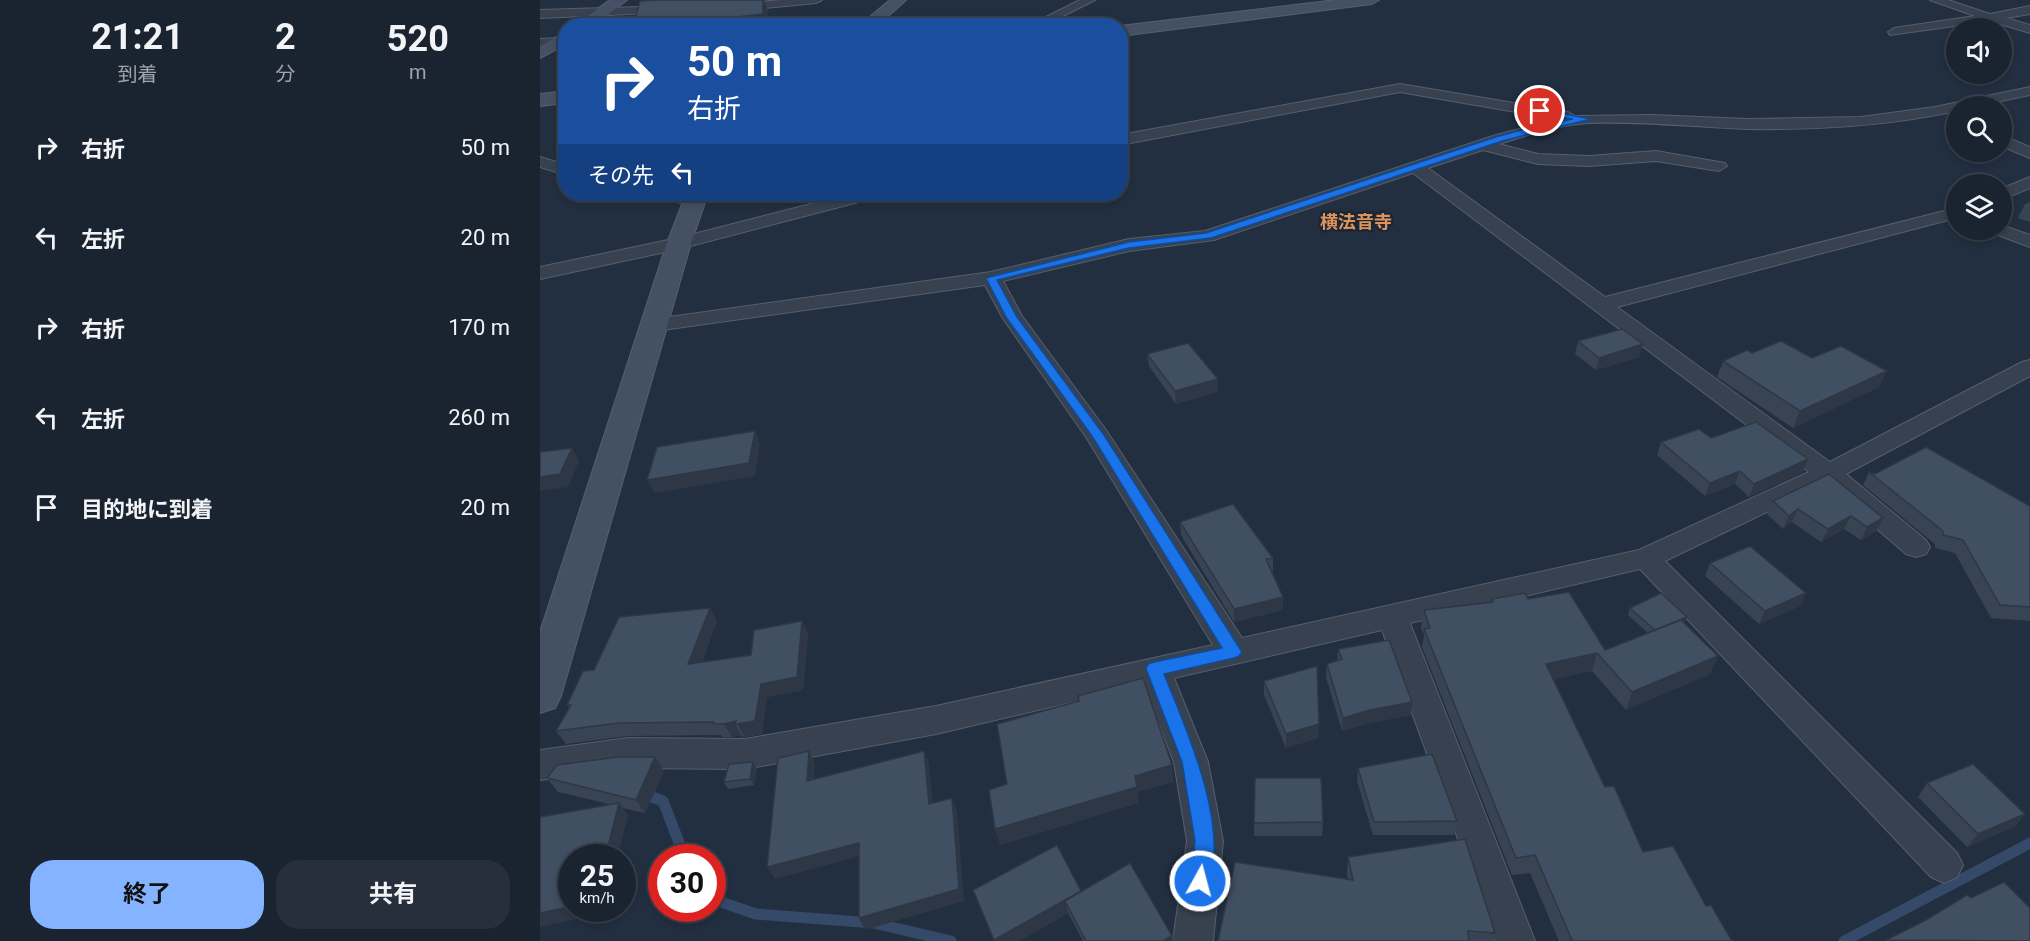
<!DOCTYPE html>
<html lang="ja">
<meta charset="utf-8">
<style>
:root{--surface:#1a2330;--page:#272f3c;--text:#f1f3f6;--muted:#9fa4ab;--line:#38404c;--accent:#84b3ff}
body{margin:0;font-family:Roboto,"Noto Sans JP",sans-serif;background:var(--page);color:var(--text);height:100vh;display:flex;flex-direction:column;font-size:22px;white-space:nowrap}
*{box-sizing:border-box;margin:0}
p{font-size:20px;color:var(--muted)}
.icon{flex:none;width:33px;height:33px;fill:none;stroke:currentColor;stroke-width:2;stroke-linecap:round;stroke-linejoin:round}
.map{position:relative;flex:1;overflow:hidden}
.sheet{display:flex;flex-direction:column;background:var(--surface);width:540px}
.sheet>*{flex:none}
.guide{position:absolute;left:18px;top:18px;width:570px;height:183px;border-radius:24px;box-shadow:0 3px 9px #0003,0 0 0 2px var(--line);background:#1a4fa0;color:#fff;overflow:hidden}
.fabs{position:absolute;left:1406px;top:18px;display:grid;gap:12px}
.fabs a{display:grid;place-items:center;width:66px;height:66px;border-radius:50%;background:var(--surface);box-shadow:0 3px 9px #0003,0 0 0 2px var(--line);font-size:30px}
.speed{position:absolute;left:18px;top:844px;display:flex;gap:12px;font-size:30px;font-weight:700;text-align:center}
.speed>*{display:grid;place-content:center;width:78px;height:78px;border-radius:50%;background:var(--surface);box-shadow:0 3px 9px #0003,0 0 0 2px var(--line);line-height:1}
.speed small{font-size:15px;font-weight:400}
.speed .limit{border:9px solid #d22;background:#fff;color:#111}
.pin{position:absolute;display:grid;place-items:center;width:51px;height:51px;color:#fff;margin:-26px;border:3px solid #fff;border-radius:50%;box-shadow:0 2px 6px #0007}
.me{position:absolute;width:66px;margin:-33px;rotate:7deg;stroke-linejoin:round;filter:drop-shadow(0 0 4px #0008)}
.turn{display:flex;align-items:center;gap:21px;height:126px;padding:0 30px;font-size:27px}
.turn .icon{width:78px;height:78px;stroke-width:2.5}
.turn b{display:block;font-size:42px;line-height:51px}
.then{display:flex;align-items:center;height:57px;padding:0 30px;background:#0003;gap:12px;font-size:22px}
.eta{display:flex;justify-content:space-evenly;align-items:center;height:102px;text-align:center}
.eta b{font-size:36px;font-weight:700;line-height:42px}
.action{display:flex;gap:12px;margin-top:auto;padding:12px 30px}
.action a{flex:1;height:69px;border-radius:24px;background:var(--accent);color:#111;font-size:24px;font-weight:700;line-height:69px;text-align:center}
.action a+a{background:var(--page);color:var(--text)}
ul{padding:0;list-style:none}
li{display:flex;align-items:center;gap:18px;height:90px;padding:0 30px}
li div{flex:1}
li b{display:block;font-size:22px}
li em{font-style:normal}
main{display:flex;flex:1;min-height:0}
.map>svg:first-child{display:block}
</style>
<main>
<section class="sheet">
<div class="eta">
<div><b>21:21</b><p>到着</p></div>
<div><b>2</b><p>分</p></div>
<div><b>520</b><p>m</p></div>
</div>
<ul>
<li><svg class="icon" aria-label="right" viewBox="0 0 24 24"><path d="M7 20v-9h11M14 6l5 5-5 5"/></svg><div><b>右折</b></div><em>50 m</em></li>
<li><svg class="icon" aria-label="left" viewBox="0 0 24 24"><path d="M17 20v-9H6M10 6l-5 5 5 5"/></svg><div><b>左折</b></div><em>20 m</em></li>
<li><svg class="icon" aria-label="right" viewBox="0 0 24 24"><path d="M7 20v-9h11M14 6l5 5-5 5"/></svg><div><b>右折</b></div><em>170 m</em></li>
<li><svg class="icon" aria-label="left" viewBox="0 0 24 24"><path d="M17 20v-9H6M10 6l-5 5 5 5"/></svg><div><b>左折</b></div><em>260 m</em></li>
<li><svg class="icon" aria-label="arrive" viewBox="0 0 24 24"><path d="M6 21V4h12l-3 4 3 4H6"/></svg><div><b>目的地に到着</b></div><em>20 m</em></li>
</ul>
<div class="action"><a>終了</a><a>共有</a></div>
</section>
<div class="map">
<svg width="1490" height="941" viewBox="0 0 1490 941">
<rect width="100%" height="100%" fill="#222f40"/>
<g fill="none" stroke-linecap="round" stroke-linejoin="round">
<!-- stream -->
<g stroke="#354a68" stroke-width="11">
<path d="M103,794L123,801L145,858"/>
<path d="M172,899L216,914L334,923L411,941"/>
<path d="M1304,941L1490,843"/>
</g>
<!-- street casing -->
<g stroke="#555f6e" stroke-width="2">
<g id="street">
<path d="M240,0H282L276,3L192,11L186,8L192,5Z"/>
<path d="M540,0H555L509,23L511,26H498L496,22Z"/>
<path d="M1390,0H1408L1450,14L1490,6V14L1466,18L1490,25V33L1450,21L1350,35L1348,32L1354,28L1435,16Z"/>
<path d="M132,6L136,8V12L0,18V10Z"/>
<path d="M18,38L22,39L24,42L22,45L0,47V39Z"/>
<path d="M860,84L1028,112L1035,116L1112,115L1208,119L1321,117L1395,107L1490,87V95L1437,106H1416V111C1347,126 1278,130 1207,129C1154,127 1101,121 1048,123C1018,125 987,135 959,144L998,154L1049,156L1116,151L1185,163L1187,166L1179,171L1116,161L1049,166L998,164L943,150L888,168L1065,297L1416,208V218L1077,307L1290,462L1482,362L1490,360V376L1306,474L1386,540L1390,547L1386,554L1376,557L1366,554L1285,484L1125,561L1417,853L1423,865L1417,877L1404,883L1391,877L1100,569L870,623L995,941H955L842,630L634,678L668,762L683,841L673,941H633L647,841L634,762L604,685L396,734L205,769L88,768L0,780V750L88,738L205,739L396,706L673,645L546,437L462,317L445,285L115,331L108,329L104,325L108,321L115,319L451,272L589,239L665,231L953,136L1017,119L860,92L580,145V135ZM873,173L1269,472L1099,550L702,638L566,430L482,316L463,281L589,251L674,240Z"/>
<path d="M1461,135L1490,147V158L1461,146Z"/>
<path d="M0,157L26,165V175L0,167Z"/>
<path d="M1490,177V188L1461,200V189Z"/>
<path d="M109,194H158L164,198L161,202C147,205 126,201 112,198Z"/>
<path d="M310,194H337L334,198L139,249L0,279V267L138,238Z"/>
<path d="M1461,225L1490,235V247L1455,234L1452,230H1461Z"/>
</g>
</g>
<!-- secondary casing -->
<g stroke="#555f6e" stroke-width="2">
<g id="secondary">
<path d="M70,0H87L53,26H34Z"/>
<path d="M350,0H366L337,26H319Z"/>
<path d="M796,0H839L832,4L580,36V26Z"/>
<path d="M26,32V44L0,58V46Z"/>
<path d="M26,91V103L0,106V94Z"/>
<path d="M146,194H168L151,243L21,696L15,708L0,713V632L127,243Z"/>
</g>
</g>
<!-- street -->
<use href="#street" fill="#374150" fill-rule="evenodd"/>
<!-- secondary -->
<use href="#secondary" fill="#445063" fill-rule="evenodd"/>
</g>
<!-- wall -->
<g fill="#384454">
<path d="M1490,202V222L1478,218L1485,204Z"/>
<path d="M1038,341L1100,357L1056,370L1035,354Z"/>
<path d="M1212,353L1272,358L1339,387L1253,428L1177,377L1183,361Z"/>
<path d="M607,354L678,379V392L636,404L609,366Z"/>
<path d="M1171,438L1263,472L1209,497L1195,484L1165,496L1117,455L1121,442Z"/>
<path d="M1329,472L1490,506V621L1451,618L1415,553L1395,548V544L1323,485Z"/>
<path d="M1289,474L1336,531L1321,540L1304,529L1281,542L1252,522L1243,529L1227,514L1233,501Z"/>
<path d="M640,522L733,558V572H732L743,597V610L694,622L641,535Z"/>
<path d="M1170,563L1266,593L1260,606L1219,624L1165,576Z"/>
<path d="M952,599H988L1065,650L1108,633L1088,615L1090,608L1145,624L1178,656L1170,674L1086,710L1052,671L1013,679L1065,787L1103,852L1166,906L1192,941H1019L990,873L972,875L882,647L884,635L881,628L884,610L951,602Z"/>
<path d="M177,621L162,662L211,655L262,621L268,634L263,690L227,697L222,734L205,737H203L201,735L192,737H182L181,735L88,736L26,744L16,731L29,708L27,705L54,670Z"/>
<path d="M798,649L871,715L829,723L802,731L786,677L787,664L797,661Z"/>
<path d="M724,681L779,724L778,738L746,748L724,695Z"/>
<path d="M213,762L217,769L214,785L188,789L184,782Z"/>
<path d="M818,768L917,821L914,835H833L817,781Z"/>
<path d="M124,771L105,813L82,808L88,815L77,858H32V909H65L64,912L0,927V817L69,804L18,792L7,778Z"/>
<path d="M1387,783L1485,814L1474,827L1427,847L1378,797Z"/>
<path d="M783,822L782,836H714V823Z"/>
<path d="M808,857L955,933L953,941H678L808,879L807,874Z"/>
<path d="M433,890L541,891L633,941H543L528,913L479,941H455Z"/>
</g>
<!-- shaded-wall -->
<g fill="#2e3745">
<path d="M199,0H224L228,10V26H117Z"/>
<path d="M1103,344L1100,357L1056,370L1059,358Z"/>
<path d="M1347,371L1339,387L1253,428L1260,411Z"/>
<path d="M678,379V392L636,404L635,391Z"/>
<path d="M215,431L220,444L215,476L114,493L107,480Z"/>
<path d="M32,448L39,461L28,487L0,491V477Z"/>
<path d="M1268,459L1263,472L1209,497L1214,484Z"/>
<path d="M1200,471L1195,484L1165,496L1170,483Z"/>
<path d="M1258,509L1252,522L1243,529L1249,516Z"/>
<path d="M1311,516L1304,529L1281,542L1288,529Z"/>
<path d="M1343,518L1336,531L1321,540L1327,527Z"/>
<path d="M1266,593L1260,606L1219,624L1225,611Z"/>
<path d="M743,597V610L694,622V609Z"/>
<path d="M170,608L177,621L156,677L148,664Z"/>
<path d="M1147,617L1145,624L1117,632Z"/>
<path d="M262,621L268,634L263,690L227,697L222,734L205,737L197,724H195L201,735L192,737L184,724L221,684Z"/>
<path d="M1057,653L1052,671L1001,682L1006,664Z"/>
<path d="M1178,656L1170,674L1086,710L1092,692Z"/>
<path d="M872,702L871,715L829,723L802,731L803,718L830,710Z"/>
<path d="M779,724L778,738L746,748V734Z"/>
<path d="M269,751L275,764L273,794L267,781Z"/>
<path d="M384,751L389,764L394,816L389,804Z"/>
<path d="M115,757L124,771L105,813L96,800Z"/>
<path d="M213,762L217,769L214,785L210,779Z"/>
<path d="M632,765L634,782L598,792L599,803L460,845L455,829L595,776Z"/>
<path d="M412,798L417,811L424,901L325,930L319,918Z"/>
<path d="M79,803L88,815L77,858H65Z"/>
<path d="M1485,814L1474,827L1427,847L1438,834Z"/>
<path d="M319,843L325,855L235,879L227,867Z"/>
<path d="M541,891L525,901L528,913L479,941H455L454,940Z"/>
<path d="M32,906V909H65L64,912L0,927V913Z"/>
<path d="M632,936L633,941H623Z"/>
</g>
<!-- building -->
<g fill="#414f62" stroke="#2e3745" stroke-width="1.5">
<path d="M117,0H223V14L117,26H93L100,1Z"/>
<path d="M1082,329L1103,344L1059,358L1038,341Z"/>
<path d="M1241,341L1272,358L1301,346L1347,371L1260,411L1183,361L1207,350L1212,353Z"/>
<path d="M648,343L678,379L635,391L607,354Z"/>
<path d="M1216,422L1268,459L1214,484L1200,471L1170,483L1121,442L1159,429L1171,438Z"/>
<path d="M215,431L209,463L107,480L117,447Z"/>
<path d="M1386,447L1490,506V607L1460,605L1423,540L1403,535V531L1329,472L1335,474Z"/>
<path d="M32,448L20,474L0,477V452Z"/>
<path d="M1289,474L1343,518L1327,527L1311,516L1288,529L1258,509L1249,516L1233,501Z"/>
<path d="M693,504L733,558L726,559L743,597L694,609L640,522Z"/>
<path d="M1210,546L1266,593L1225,611L1170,563Z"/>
<path d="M1029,592L1065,650L1141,620L1178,656L1092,692L1057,653L1006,664L1065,787L1074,786L1103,852L1133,846L1166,906L1171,905L1192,941H1027L1032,940L995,855L976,858L884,629L890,628L884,610L953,602L952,599L985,593L988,599Z"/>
<path d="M1121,593L1147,617L1115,630L1090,608Z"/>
<path d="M170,608L148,664L211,655L214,630L262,621L257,677L221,684L215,721L197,724H195L196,721L184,724H174V722L79,723L16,731L31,705H27L43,671L54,670L79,617Z"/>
<path d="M849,640L872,702L830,710L803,718L787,664L802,659L798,649Z"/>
<path d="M777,666L779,724L746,734L724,681Z"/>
<path d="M603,678L632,765L595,776L597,787L455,829L449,790L467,784L457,724L539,701L538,696Z"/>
<path d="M269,751L267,781L384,751L389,804L412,798L419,889L319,918V843L227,867L238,758Z"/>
<path d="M892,754L917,821L834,822L818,768Z"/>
<path d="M78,757H115L96,800L7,778L17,765Z"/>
<path d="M213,762L210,779L184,782L189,764Z"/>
<path d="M1433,764L1485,814L1438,834L1387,783Z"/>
<path d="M715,778H781L783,822L714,823Z"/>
<path d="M79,803L65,858H32V906L0,913V817Z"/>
<path d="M925,839L955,933L928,931L929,941H678L695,862L813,880L808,857Z"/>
<path d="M517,845L541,891L454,940L433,890Z"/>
<path d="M590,863L632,936L623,941H546L525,901Z"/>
<path d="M1464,882L1490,908V941L1346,940L1386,920L1427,895L1431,898Z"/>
</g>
<!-- route -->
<path fill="#1a73e8" stroke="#114b97" stroke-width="1.5" d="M997,109L1051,119L962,141L671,238L589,248L457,280L477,317L564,435L702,652L699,656L694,658L624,674C646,728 692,830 667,888L660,890L653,888L650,881L655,841L642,762L606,669L608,664L614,662L682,648L552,436L466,317L446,278L589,242L666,233L956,137L992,127L1033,119L997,113Z"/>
<g text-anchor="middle" stroke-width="5" stroke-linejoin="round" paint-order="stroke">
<!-- far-neighbourhood labels -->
<g font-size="18" font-weight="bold" fill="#dd945c" stroke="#1c2635">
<text x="816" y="228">横法音寺</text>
</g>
</g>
</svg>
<div class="fabs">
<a><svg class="icon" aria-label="sound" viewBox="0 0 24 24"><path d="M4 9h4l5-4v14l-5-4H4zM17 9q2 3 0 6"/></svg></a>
<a><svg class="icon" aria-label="search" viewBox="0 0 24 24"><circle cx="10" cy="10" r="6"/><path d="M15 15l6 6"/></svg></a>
<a><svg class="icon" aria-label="layers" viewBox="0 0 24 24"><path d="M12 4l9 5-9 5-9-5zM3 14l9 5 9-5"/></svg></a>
</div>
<div class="speed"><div>25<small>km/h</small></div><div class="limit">30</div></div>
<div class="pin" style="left:1000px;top:111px;background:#d93025"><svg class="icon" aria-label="arrive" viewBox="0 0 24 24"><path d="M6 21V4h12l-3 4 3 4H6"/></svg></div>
<svg class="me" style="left:660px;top:881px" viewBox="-20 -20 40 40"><circle r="17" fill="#1a73e8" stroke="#fff" stroke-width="3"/><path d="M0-11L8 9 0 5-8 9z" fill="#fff"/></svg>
<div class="guide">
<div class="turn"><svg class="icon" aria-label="right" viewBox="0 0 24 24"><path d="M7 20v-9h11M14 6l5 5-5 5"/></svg><div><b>50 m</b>右折</div></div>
<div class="then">その先<svg class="icon" aria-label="left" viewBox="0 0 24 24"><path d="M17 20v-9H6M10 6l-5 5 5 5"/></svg></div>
</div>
</div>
</main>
